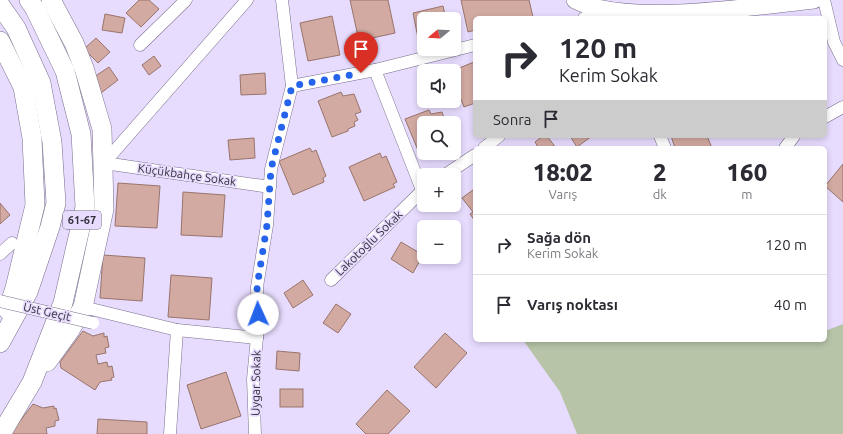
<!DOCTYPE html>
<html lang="tr">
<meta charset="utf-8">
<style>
:root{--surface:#fff;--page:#f7f7f7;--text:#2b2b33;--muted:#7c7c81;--line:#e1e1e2}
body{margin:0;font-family:Ubuntu,sans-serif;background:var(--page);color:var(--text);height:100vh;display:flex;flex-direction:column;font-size:15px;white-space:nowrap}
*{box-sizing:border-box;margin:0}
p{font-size:13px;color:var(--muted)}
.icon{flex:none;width:22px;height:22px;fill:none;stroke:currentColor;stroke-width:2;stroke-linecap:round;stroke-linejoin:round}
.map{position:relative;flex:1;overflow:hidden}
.sheet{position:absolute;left:473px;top:146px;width:354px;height:196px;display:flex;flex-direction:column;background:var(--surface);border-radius:6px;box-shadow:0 2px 6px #0003}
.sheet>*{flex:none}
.banner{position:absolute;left:473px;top:16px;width:354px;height:122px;border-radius:6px;box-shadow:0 2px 6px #0003;background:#fff;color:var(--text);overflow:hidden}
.needle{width:26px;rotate:252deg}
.controls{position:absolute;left:417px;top:12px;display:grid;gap:8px}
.controls a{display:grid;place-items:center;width:44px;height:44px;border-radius:6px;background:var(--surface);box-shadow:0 2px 6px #0003;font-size:20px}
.pin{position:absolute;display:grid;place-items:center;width:34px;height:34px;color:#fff;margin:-41px -17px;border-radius:50% 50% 50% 0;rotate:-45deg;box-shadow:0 0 4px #0007}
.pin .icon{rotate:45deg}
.me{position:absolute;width:44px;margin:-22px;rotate:358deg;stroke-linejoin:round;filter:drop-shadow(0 0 3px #0008)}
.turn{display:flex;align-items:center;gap:14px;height:84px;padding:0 20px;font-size:18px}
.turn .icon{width:52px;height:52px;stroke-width:2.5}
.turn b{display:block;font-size:28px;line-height:34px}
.then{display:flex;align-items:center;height:38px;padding:0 20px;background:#0003;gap:8px;font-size:15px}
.eta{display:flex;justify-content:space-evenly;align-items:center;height:68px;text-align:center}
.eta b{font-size:24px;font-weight:800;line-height:28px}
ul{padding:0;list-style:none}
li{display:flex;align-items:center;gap:12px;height:60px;padding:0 20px;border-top:1px solid var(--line)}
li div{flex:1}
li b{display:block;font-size:15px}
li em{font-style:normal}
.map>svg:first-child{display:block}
</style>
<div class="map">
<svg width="843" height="434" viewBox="0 0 843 434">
<rect width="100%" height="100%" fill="#e8dcfe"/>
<!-- green -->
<path fill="#b7c4a8" d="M843,324V434H577L560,392L523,340H825V331Z"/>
<!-- building -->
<g fill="#d2aaa2" stroke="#98746c">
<path d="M139,0H149L159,9L141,27L126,13Z"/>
<path d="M350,0H388L395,33L359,41Z"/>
<path d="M461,0H529L533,17L475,18V30L468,32Z"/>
<path d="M443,6L446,19H424V37L418,38L413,13Z"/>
<path d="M105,14L125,18L122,33L102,30Z"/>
<path d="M332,16L340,55L308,61L300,23Z"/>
<path d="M96,38L110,52L98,63L84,49Z"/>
<path d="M154,56L161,66L149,75L142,65Z"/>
<path d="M474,62L475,103L464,107L454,82V71H452Z"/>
<path d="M109,67L118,80L101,93L91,79Z"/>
<path d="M265,73L266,94L241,95L240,75Z"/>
<path d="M341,92L343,96L354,94L361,112L355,114L358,120L354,122L355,126L348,129V131L332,137L318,101Z"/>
<path d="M429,110L431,114L442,112L446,123H424L425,153L420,155L405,119Z"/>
<path d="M543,136H547L556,148H537L538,147L535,142Z"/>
<path d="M570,136H592L577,147Z"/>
<path d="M671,136H707L712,148H675Z"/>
<path d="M254,138L255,158L230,160L228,140Z"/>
<path d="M310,148L312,152L316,150L326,176L323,178L324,182L293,195L279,161Z"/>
<path d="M380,153L382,158L386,156L397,182L393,184L395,187L364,201L349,167Z"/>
<path d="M843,164V202L825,186Z"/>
<path d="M118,183L160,186L157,228L115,226Z"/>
<path d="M473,190L475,193V221L470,214L473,212L462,198Z"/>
<path d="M183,192L225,195L222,237L181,235Z"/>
<path d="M0,203L10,215L0,224Z"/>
<path d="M401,242L423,255L413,273L391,259Z"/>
<path d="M103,255L145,258L142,301L100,298Z"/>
<path d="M171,275L212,278L209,320L168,317Z"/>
<path d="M303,280L313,295L293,308L284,293Z"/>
<path d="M336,304L351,314L338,333L323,323Z"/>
<path d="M83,331L93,336L104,333V337L107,336L109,347L105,348L106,353L96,355L98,364L107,362L108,367L112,366L114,377L111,378L112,380L100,382L95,390L61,368L60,362Z"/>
<path d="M445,333L467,353L436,388L414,367Z"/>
<path d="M277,351L300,353L299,371L276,369Z"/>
<path d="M226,372L241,416L201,429L187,385Z"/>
<rect x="280" y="389" width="23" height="18"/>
<path d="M387,390L410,411L388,434H366L356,424Z"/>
<path d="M33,404L43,408L54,406V409L56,408L59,420L55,421V426L46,428L47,434H10Z"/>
<path d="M98,419L147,422V434H97Z"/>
</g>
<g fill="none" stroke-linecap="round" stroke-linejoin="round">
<!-- street casing -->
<g stroke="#796e8c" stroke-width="13">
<g id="street">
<path d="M824,0L834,42L843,60"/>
<path d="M584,18L609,12"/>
<path d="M140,45L186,0"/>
<path d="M375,70L422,190"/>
<path d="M292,86L375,70L475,45"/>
<path d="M825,117L843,107"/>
<path d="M660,136L665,148"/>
<path d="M484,148L499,136"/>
<path d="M785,148L794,136"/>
<path d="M104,163L247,0"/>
<path d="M104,163L270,187"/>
<path d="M445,175L475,155"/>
<path d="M0,254L12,243"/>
<path d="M331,280L424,189"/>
<path d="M83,307L177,330L257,338"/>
<path d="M170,434L177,330"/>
<path d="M255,434L253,379L258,327L257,287L267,225L271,169L292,86L282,0"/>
</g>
</g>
<!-- secondary casing -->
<g stroke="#796e8c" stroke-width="18">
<path id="secondary" d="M575,0C626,27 756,6 814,0"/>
</g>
<!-- primary casing -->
<g stroke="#796e8c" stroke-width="20">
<g id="primary">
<path d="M0,5L16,28L41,83L52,142L56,203L50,227L28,292L0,343"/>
<path d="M0,41L23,87L32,138L35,205L15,288L8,310"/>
<path d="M47,362L70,330L83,307L104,209L102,129L84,68L74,43L51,0"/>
<path d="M1,434L32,382L63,303L85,207L81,134L65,71L35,9L29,0"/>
</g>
</g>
<!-- street -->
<use href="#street" stroke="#fff" stroke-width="12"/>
<!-- secondary -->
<use href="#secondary" stroke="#fff" stroke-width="17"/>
<!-- primary -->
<use href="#primary" stroke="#fff" stroke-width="19"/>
<!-- street-bridge casing -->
<g stroke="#796e8c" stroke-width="13" stroke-linecap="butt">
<path id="street-bridge" d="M0,301L93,323"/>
</g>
<!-- street-bridge -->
<use href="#street-bridge" stroke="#fff" stroke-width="12"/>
</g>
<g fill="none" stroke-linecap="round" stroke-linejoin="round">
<!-- route -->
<path stroke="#2563eb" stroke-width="7" stroke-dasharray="0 12.6" d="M258,314L257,287L267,225L271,169L292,86L361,73"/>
</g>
<g text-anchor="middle" stroke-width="3.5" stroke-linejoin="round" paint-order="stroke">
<!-- shield labels -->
<rect fill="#e8dcfe" stroke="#6b6478" stroke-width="1" x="63" y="211" width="38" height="18" rx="3"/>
<g font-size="11" font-weight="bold" fill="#36313e">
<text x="82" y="224">61-67</text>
</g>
<!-- street labels -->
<g font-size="12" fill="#36313e" stroke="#e8dcfe">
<text transform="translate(187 175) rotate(8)" y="4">Küçükbahçe Sokak</text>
<text transform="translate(369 243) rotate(-44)" y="4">Lakotoğlu Sokak</text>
<text transform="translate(47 312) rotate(13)" y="4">Üst Geçit</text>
<text transform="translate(256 383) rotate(-89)" y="4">Uygar Sokak</text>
</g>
</g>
</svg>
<div class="controls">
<a><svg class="needle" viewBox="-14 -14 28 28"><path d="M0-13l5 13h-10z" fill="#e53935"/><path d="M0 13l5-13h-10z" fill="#7c7c81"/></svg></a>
<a><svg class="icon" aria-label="sound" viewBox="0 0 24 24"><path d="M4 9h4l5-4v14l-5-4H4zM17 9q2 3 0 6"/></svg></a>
<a><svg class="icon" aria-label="search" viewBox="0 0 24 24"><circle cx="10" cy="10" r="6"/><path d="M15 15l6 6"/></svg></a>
<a>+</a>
<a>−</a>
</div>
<div class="pin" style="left:361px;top:73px;background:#d93025"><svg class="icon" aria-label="arrive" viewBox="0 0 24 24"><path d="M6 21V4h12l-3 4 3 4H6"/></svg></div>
<svg class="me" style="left:258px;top:314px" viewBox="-20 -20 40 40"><circle r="19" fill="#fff"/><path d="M0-13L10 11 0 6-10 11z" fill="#2563eb"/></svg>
<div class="banner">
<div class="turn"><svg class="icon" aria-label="right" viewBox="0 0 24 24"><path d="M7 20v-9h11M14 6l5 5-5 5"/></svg><div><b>120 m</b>Kerim Sokak</div></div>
<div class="then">Sonra<svg class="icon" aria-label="arrive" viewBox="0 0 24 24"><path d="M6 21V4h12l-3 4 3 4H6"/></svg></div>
</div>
<section class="sheet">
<div class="eta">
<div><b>18:02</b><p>Varış</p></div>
<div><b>2</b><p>dk</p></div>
<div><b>160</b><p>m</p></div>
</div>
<ul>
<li><svg class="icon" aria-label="right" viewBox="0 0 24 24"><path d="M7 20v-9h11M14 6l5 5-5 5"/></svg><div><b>Sağa dön</b><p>Kerim Sokak</p></div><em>120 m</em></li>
<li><svg class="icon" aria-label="arrive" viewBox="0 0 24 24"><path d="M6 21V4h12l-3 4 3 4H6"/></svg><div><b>Varış noktası</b></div><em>40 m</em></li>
</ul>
</section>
</div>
